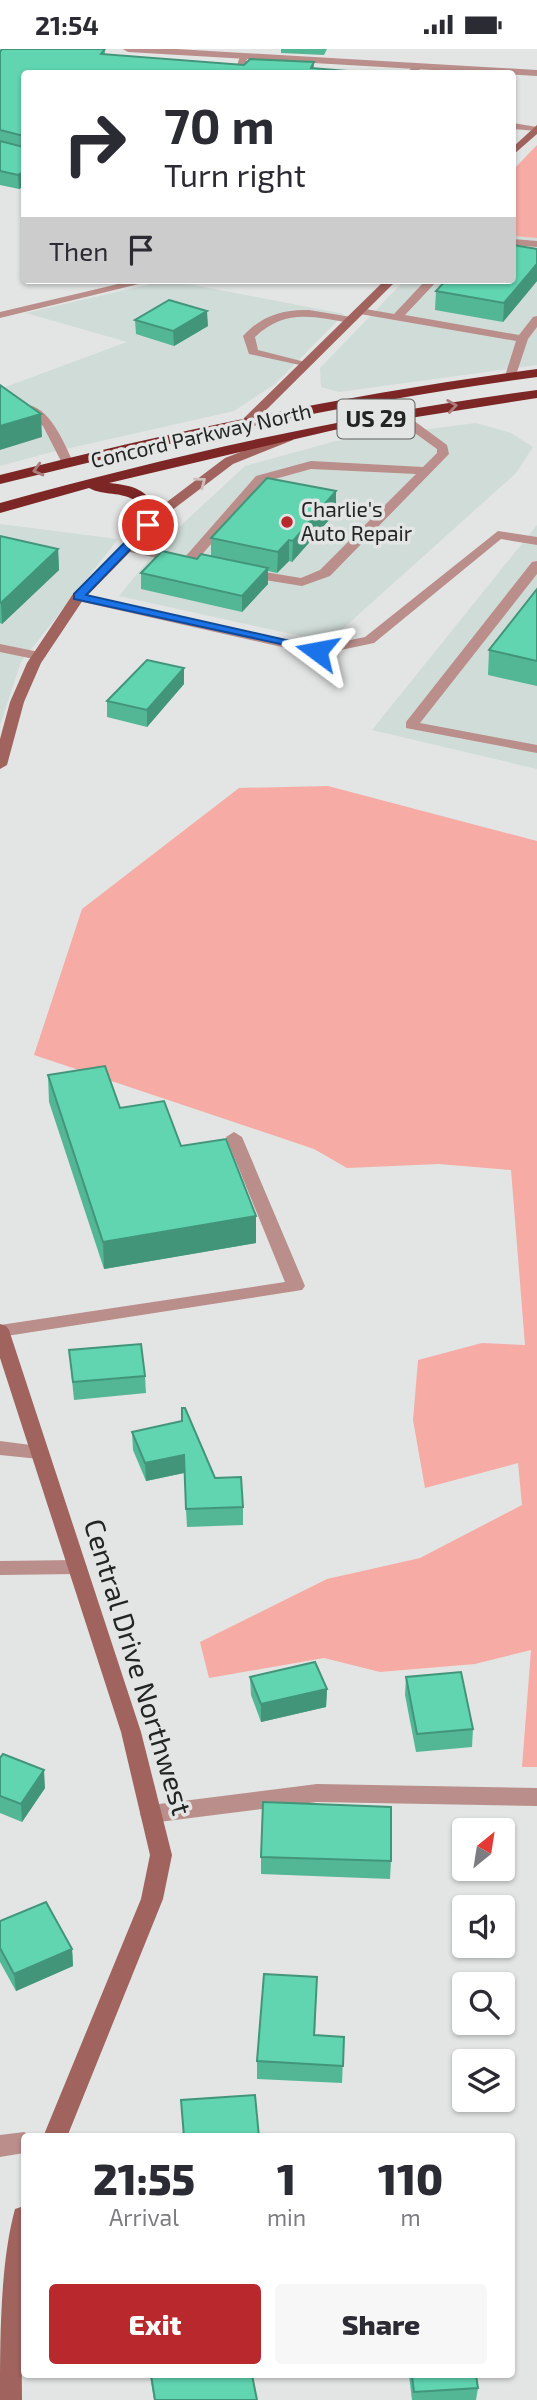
<!DOCTYPE html>
<style>
:root{--surface:#fff;--page:#f7f7f7;--text:#2b2b33;--muted:#7c7c81;--accent:#b8282d}
body{margin:0;font-family:"Exo 2",sans-serif;background:var(--page);color:var(--text);height:100vh;display:flex;flex-direction:column;font-size:26px;white-space:nowrap}
*{box-sizing:border-box;margin:0}
p{font-size:23px;color:var(--muted)}
.icon{flex:none;width:38px;height:38px;fill:none;stroke:currentColor;stroke-width:2;stroke-linecap:round;stroke-linejoin:round}
.map{position:relative;flex:1;overflow:hidden}
.panel{position:absolute;left:21px;top:2084px;width:494px;height:245px;display:flex;flex-direction:column;background:var(--surface);border-radius:7px;box-shadow:0 2px 5px #0004}
.panel>*{flex:none}
.guide{position:absolute;left:21px;top:21px;width:495px;height:214px;border-radius:7px;box-shadow:0 2px 5px #0004;background:#fff;color:var(--text);overflow:hidden}
.needle{width:46px;rotate:30deg}
.buttons{position:absolute;left:452px;top:1769px;display:grid;gap:14px}
.buttons a{display:grid;place-items:center;width:63px;height:63px;border-radius:7px;background:var(--surface);box-shadow:0 2px 5px #0004;font-size:35px}
.pin{position:absolute;display:grid;place-items:center;width:60px;height:60px;color:#fff;margin:-30px;border:4px solid #fff;border-radius:50%;box-shadow:0 2px 7px #0007}
.me{position:absolute;width:77px;margin:-38px;rotate:283deg;stroke-linejoin:round;filter:drop-shadow(0 0 5px #0008)}
.turn{display:flex;align-items:center;gap:24px;height:147px;padding:0 28px;font-size:32px}
.turn .icon{width:91px;height:91px;stroke-width:2.5}
.turn b{display:block;font-size:49px;line-height:60px}
.then{display:flex;align-items:center;height:66px;padding:0 28px;background:#0003;gap:14px;font-size:26px}
.eta{display:flex;justify-content:space-evenly;align-items:center;height:119px;text-align:center}
.eta b{font-size:42px;font-weight:800;line-height:49px}
.cta{display:flex;gap:14px;margin-top:auto;padding:14px 28px}
.cta a{flex:1;height:80px;border-radius:7px;background:var(--accent);color:#fff;font-size:28px;font-weight:800;line-height:80px;text-align:center}
.cta a+a{background:var(--page);color:var(--text)}
.status{display:flex;justify-content:space-between;align-items:center;height:49px;padding:0 35px;background:var(--surface);direction:ltr}
.status svg{height:19px;fill:currentColor}
.map>svg:first-child{display:block}
</style>
<div class="status"><b>21:54</b><svg viewBox="0 0 49 12"><path d="M0 12V9h3v3zM5 12V6h3v6zM10 12V3h3v9zM15 12V0h3v12zM26 1h20v11H26zM47 4h2v5h-2z"/></svg></div>
<div class="map">
<svg width="537" height="2351" viewBox="0 0 537 2351">
<rect width="100%" height="100%" fill="#e2e5e4"/>
<!-- built -->
<g fill="#d0dcd7">
<path d="M513,187L537,189V316L339,343L321,338L320,319L405,231H513Z"/>
<path d="M168,231L344,265L275,335L234,362L48,404L0,417V340L127,293L26,264Z"/>
<path d="M476,374L511,384L533,398L516,424L328,593L119,547L164,492L245,417L336,392Z"/>
<path d="M0,475L118,490L21,613L0,676Z"/>
<path d="M537,476V720L372,681Z"/>
</g>
<!-- green -->
<g fill="#f6aca5">
<path d="M537,96V189L513,187V121Z"/>
<path d="M328,737L537,792V1718H522L531,1601L475,1615L380,1623L324,1609L209,1629L200,1593L327,1530L420,1509L522,1456L518,1414L425,1439L413,1371L418,1311L482,1294L525,1296L511,1121L439,1115L347,1119L314,1100L34,1006L82,860L239,739Z"/>
</g>
<g fill="none" stroke-linecap="round" stroke-linejoin="round">
<!-- lane -->
<g fill="#ba8e8a" fill-rule="evenodd">
<path d="M241,5L249,7L246,12L274,21L269,24L237,16Z"/>
<path d="M415,15L423,17L416,24H407Z"/>
<path d="M513,74L537,78V82L513,80Z"/>
<path d="M513,190L537,192V198L513,196Z"/>
<path d="M426,231H438L405,266L519,286L533,268L537,267V278L528,290L515,329L505,327L516,292L360,265L354,262L360,259L394,265Z"/>
<path d="M309,261L351,268L357,271L351,274C313,268 286,259 255,288L258,301L309,314V318L249,305L243,287C261,267 283,260 309,261Z"/>
<path d="M22,356C48,353 64,394 73,413L71,416H63L43,377L22,362Z"/>
<path d="M394,363H402L447,396L449,405L330,527L302,537L246,528L239,524L246,520L301,529L320,521L416,425L311,420L264,433L194,515L189,516L121,501L120,498L126,494L185,508L256,427L311,412L423,418L437,404V400L394,369Z"/>
<path d="M498,482L537,488V496L501,490L374,594L317,606L78,552L71,548L78,544L317,598L365,588Z"/>
<path d="M537,512V525L420,674L537,696V704L406,679V673L532,513Z"/>
<path d="M0,595L44,604L46,607L39,611L0,603Z"/>
<path d="M234,1083L242,1088L305,1237L302,1241L0,1288V1276L285,1233L226,1088Z"/>
<path d="M77,1511L84,1513L87,1518L84,1523L77,1525L0,1526V1512Z"/>
</g>
<!-- street -->
<g fill="#ba8e8a" fill-rule="evenodd">
<path d="M123,0H176L537,21V27L128,3Z"/>
<path d="M135,231H155L0,269V263Z"/>
<path d="M0,1392L46,1398L49,1403L46,1408L39,1410L0,1406Z"/>
<path d="M317,1735L537,1739V1757L317,1753L151,1774L143,1771L140,1765L143,1759L151,1756Z"/>
<path d="M24,2083L33,2088H24V2104L0,2108V2086Z"/>
</g>
<!-- secondary -->
<g fill="#a1635e" fill-rule="evenodd">
<path d="M537,76V85L513,106V98Z"/>
<path d="M385,231H397L252,375H244V369Z"/>
<path d="M289,384L293,385V391L233,415L167,465L83,551L41,614L24,653L7,716L0,720V690L10,653L27,614L73,545L159,459L225,409Z"/>
<path d="M0,1275L6,1277L9,1281L141,1683L172,1806L163,1850L67,2088H43L141,1850L150,1806L121,1683L0,1309Z"/>
<path d="M24,2157V2217L21,2230L22,2351H0C0,2291 0,2215 15,2160Z"/>
</g>
<!-- highway -->
<g fill="#7c2625" fill-rule="evenodd">
<path d="M537,320V328C355,352 178,391 0,435V426C177,381 355,344 537,320Z"/>
<path d="M537,341V349L334,381L109,434C139,437 155,443 156,476L148,481L140,476L136,452C121,442 103,447 89,439L0,464V454C177,405 355,365 537,341Z"/>
</g>
</g>
<!-- wall -->
<g fill="#53b796">
<path d="M105,0V6L244,16L314,13V19L24,24V137L19,140L0,136V3Z"/>
<path d="M281,0H327L324,6L281,4Z"/>
<path d="M537,215V232L503,273L435,261L436,242Z"/>
<path d="M135,271L208,277L174,297L136,285Z"/>
<path d="M336,442V463L292,513L289,512L277,524L268,522V535L242,563L141,540V524L211,507V489Z"/>
<path d="M0,487L58,500L59,521L2,575L0,574Z"/>
<path d="M537,540V637L488,626L489,601Z"/>
<path d="M184,635L147,678L107,668V652Z"/>
<path d="M48,1026L120,1059L181,1097L256,1194L104,1220L49,1053Z"/>
<path d="M69,1301L145,1327L146,1344L74,1351Z"/>
<path d="M132,1383L215,1429L243,1458V1476L187,1478L184,1424L146,1432L133,1401Z"/>
<path d="M250,1628L327,1640L326,1658L261,1673L251,1646Z"/>
<path d="M406,1628L473,1680L472,1698L416,1703L405,1646Z"/>
<path d="M0,1709L45,1739L22,1773L0,1764Z"/>
<path d="M261,1808L391,1812L390,1830L261,1825Z"/>
<path d="M0,1872L72,1900L73,1917L16,1942L0,1913Z"/>
<path d="M317,1928L315,1986L344,1988L342,2034L257,2030V2012Z"/>
<path d="M150,2326H252L257,2351H154Z"/>
<path d="M409,2326H476L478,2339L476,2351H412Z"/>
</g>
<!-- shaded-wall -->
<g fill="#43957a">
<path d="M24,123V137L19,140L18,126Z"/>
<path d="M537,215V232L503,273L504,254Z"/>
<path d="M207,262L208,277L174,297L173,282Z"/>
<path d="M41,365L42,388L0,401V377Z"/>
<path d="M336,442V463L292,513L293,492Z"/>
<path d="M289,491V512L277,524L278,503Z"/>
<path d="M58,500L59,521L2,575L1,554Z"/>
<path d="M268,519V535L242,563V547Z"/>
<path d="M184,619V635L147,678V661Z"/>
<path d="M256,1167V1194L104,1220L103,1193Z"/>
<path d="M184,1406V1424L146,1432L145,1414Z"/>
<path d="M327,1640L326,1658L261,1673V1655Z"/>
<path d="M44,1721L45,1739L22,1773L21,1755Z"/>
<path d="M72,1900L73,1917L16,1942L14,1925Z"/>
</g>
<!-- building -->
<g fill="#60d5af" stroke="#43957a" stroke-width="2">
<path d="M2,0H105L101,5L244,16L250,10L314,13L311,19L371,24H24V90V87L0,81V3Z"/>
<path d="M0,92L23,98L24,97V123L18,126L0,122Z"/>
<path d="M513,196L537,200V215L504,254L436,242L446,231H513Z"/>
<path d="M169,251L207,262L173,282L135,271Z"/>
<path d="M0,336L41,365L0,377Z"/>
<path d="M267,429L336,442L293,492L289,491L278,503L211,489Z"/>
<path d="M0,487L58,500L1,554H0Z"/>
<path d="M162,502L197,510L201,505L268,519L242,547L141,524Z"/>
<path d="M537,540V612L489,601Z"/>
<path d="M147,611L184,619L147,661L107,652Z"/>
<path d="M105,1017L120,1059L164,1052L181,1097L226,1090L256,1167L103,1193L48,1026Z"/>
<path d="M141,1295L145,1327L73,1333L69,1301Z"/>
<path d="M182,1359H185L215,1429L241,1428L243,1458L186,1460L184,1406L145,1414L132,1383L182,1372Z"/>
<path d="M315,1613L327,1640L261,1655L250,1628Z"/>
<path d="M461,1623L473,1680L417,1685L406,1628Z"/>
<path d="M3,1705L44,1721L21,1755L0,1747V1709Z"/>
<path d="M263,1753L391,1758V1812L261,1808Z"/>
<path d="M46,1853L72,1900L14,1925L0,1899V1872Z"/>
<path d="M264,1925L317,1928L314,1986L344,1988L343,2017L257,2012Z"/>
<path d="M255,2046L259,2088H184L181,2051Z"/>
<path d="M151,2326H252L257,2351H155Z"/>
<path d="M412,2326H476L478,2339L414,2343Z"/>
</g>
<!-- one-way arrows -->
<defs><path id="oneway-chevron" d="M-2-3.5L2.5 0L-2 3.5" fill="none" stroke-width="1.6" stroke-linecap="round" stroke-linejoin="round" transform="scale(1.75)"/></defs>
<g stroke="#aa7c7b">
<use href="#oneway-chevron" transform="translate(452 357) rotate(-8)"/>
<use href="#oneway-chevron" transform="translate(38 421) rotate(165)"/>
</g>
<use stroke="#cebebc" href="#oneway-chevron" transform="translate(201 433) rotate(-37)"/>
<!-- route -->
<path fill="#1a73e8" stroke="#114b97" stroke-width="2" d="M148,473L154,476L152,478L86,546L317,598L322,599V604L74,550V545L144,474Z"/>
<!-- markers -->
<circle fill="#b8282d" stroke="#e2e5e4" stroke-width="2.5" cx="287" cy="473" r="7"/>
<g text-anchor="middle" stroke-width="7" stroke-linejoin="round" paint-order="stroke">
<!-- far-street labels -->
<g font-size="21" fill="#232424" stroke="#e2e5e4">
<text transform="translate(201 387) rotate(-13)" y="7">Concord Parkway North</text>
</g>
<!-- far-poi labels -->
<g font-size="21" fill="#232424" stroke="#e2e5e4" text-anchor="start">
<text x="301" y="468">Charlie's<tspan x="301" dy="24">Auto Repair</tspan></text>
</g>
<!-- shield labels -->
<rect fill="#e2e5e4" stroke="#5c5e5e" stroke-width="2" x="337.5" y="350.5" width="77" height="39" rx="5"/>
<g font-size="23" font-weight="bold" fill="#232424">
<text x="376" y="378">US 29</text>
</g>
<!-- near-street labels -->
<g font-size="28" fill="#232424" stroke="#e2e5e4">
<text transform="translate(138 1618) rotate(73)" y="10">Central Drive Northwest</text>
</g>
</g>
</svg>
<div class="buttons">
<a><svg class="needle" viewBox="-14 -14 28 28"><path d="M0-13l5 13h-10z" fill="#e53935"/><path d="M0 13l5-13h-10z" fill="#7c7c81"/></svg></a>
<a><svg class="icon" aria-label="sound" viewBox="0 0 24 24"><path d="M4 9h4l5-4v14l-5-4H4zM17 9q2 3 0 6"/></svg></a>
<a><svg class="icon" aria-label="search" viewBox="0 0 24 24"><circle cx="10" cy="10" r="6"/><path d="M15 15l6 6"/></svg></a>
<a><svg class="icon" aria-label="layers" viewBox="0 0 24 24"><path d="M12 4l9 5-9 5-9-5zM3 14l9 5 9-5"/></svg></a>
</div>
<div class="pin" style="left:148px;top:476px;background:#d93025"><svg class="icon" aria-label="arrive" viewBox="0 0 24 24"><path d="M6 21V4h12l-3 4 3 4H6"/></svg></div>
<svg class="me" style="left:317px;top:602px" viewBox="-20 -20 40 40"><path d="M0-17L14 15 0 8-14 15z" fill="#1a73e8" stroke="#fff" stroke-width="4"/></svg>
<div class="guide">
<div class="turn"><svg class="icon" aria-label="right" viewBox="0 0 24 24"><path d="M7 20v-9h11M14 6l5 5-5 5"/></svg><div><b>70 m</b>Turn right</div></div>
<div class="then">Then<svg class="icon" aria-label="arrive" viewBox="0 0 24 24"><path d="M6 21V4h12l-3 4 3 4H6"/></svg></div>
</div>
<section class="panel">
<div class="eta">
<div><b>21:55</b><p>Arrival</p></div>
<div><b>1</b><p>min</p></div>
<div><b>110</b><p>m</p></div>
</div>
<div class="cta"><a>Exit</a><a>Share</a></div>
</section>
</div>
